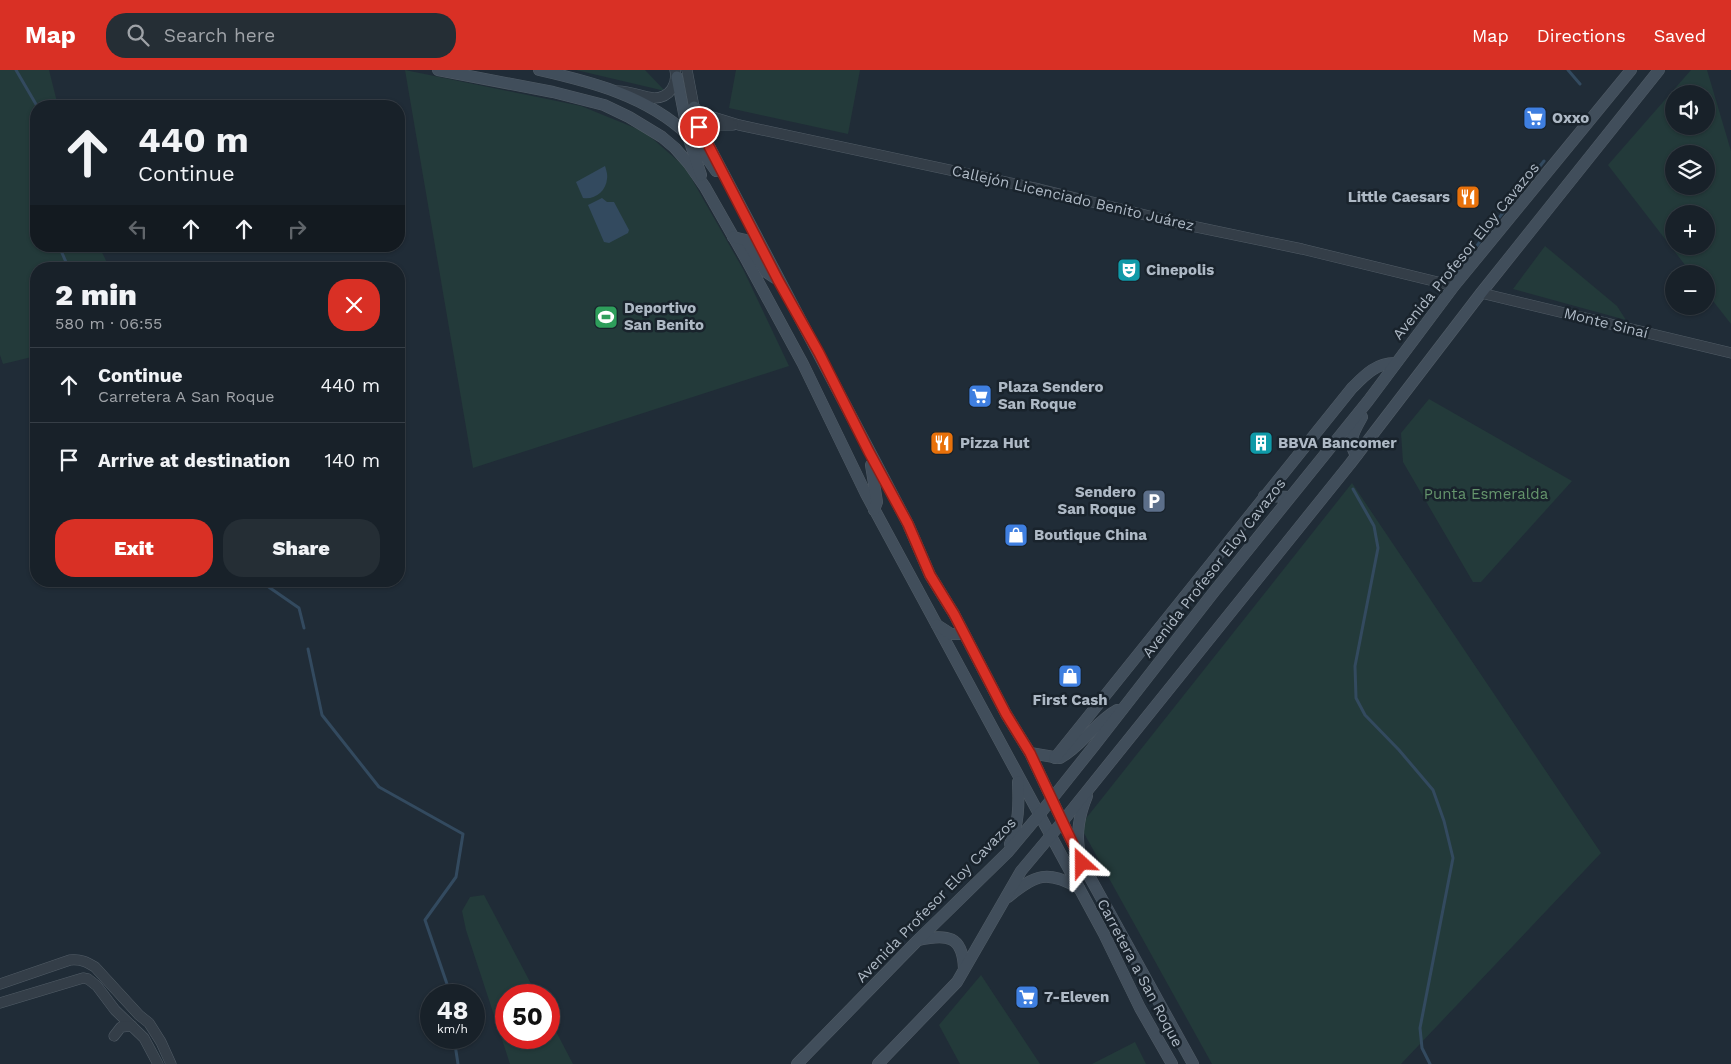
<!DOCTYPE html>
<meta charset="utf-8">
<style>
:root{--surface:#182129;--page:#252e35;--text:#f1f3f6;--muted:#9fa3a8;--line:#363e46;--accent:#d93025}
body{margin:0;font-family:"Work Sans",sans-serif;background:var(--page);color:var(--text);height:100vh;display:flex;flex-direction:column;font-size:19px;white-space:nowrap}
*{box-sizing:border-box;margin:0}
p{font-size:16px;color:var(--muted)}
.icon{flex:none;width:28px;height:28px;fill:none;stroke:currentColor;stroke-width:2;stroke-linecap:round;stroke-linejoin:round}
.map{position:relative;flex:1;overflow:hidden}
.drawer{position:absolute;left:30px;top:192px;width:375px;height:325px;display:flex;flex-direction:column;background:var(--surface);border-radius:20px;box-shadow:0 1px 4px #0004,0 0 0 1px var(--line)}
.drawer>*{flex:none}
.guide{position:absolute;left:30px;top:30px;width:375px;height:152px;border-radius:20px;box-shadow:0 1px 4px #0004,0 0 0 1px var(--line);background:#182129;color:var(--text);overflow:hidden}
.buttons{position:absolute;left:1665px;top:15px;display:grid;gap:10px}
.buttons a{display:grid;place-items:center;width:50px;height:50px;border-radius:50%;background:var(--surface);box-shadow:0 1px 4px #0004,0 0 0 1px var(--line);font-size:25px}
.speed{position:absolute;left:420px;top:914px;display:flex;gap:10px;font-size:25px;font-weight:700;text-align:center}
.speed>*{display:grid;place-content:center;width:65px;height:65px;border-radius:50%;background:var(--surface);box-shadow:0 1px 4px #0004,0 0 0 1px var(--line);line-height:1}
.speed small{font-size:12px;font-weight:400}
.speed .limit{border:8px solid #d22;background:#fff;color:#111}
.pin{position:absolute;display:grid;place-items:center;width:42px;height:42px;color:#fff;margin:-21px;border:2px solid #fff;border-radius:50%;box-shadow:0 1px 5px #0007}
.me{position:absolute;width:55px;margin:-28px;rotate:336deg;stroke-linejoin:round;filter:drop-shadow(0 0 4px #0008)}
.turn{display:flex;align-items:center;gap:18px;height:105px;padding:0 25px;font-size:22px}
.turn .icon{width:65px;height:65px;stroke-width:2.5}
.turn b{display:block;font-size:35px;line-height:42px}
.lanes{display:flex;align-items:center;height:48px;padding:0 25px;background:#0003;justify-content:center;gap:25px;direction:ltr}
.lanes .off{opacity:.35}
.round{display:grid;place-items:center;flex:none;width:52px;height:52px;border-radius:20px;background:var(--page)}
.overview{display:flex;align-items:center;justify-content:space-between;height:85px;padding:0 25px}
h1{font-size:30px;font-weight:800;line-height:38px}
.primary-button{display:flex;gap:10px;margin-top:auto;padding:10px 25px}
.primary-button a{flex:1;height:58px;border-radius:20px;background:var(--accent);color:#fff;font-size:20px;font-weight:800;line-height:58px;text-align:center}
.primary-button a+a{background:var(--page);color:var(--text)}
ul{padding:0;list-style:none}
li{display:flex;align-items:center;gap:15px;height:75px;padding:0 25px;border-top:1px solid var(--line)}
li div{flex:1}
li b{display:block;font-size:19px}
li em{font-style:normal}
header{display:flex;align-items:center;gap:30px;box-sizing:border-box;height:70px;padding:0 25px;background:var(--accent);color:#fff}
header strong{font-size:24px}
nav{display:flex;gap:28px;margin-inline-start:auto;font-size:18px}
.search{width:350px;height:45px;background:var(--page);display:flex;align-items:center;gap:12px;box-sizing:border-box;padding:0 18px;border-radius:20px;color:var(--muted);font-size:19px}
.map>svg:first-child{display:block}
</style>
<header>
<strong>Map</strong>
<div class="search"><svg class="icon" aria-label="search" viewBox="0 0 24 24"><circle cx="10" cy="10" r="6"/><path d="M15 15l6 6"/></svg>Search here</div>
<nav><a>Map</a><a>Directions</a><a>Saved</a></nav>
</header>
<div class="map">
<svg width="1731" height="994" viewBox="0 0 1731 994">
<rect width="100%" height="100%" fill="#202c37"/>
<!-- green -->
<g fill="#233a3a" fill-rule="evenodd">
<path d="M0,0H49L58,36H36V176H99L110,199H36V286L3,294L0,285Z"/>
<path d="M405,0L581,36L645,62L685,97L743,199L789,296L473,398Z"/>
<path d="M576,0H645L665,21Z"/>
<path d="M736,0H860L848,64L729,38Z"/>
<path d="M1691,0H1707L1731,81V254L1706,222V204H1692L1608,95ZM1674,24H1706V56H1674ZM1674,84H1706V116H1674ZM1674,144H1706V176H1674Z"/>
<path d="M1545,176L1617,236L1626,250L1513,219Z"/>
<path d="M1429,329L1572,411L1481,512H1473L1403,392L1401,363Z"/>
<path d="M1352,413L1601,783L1401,994H1212L1080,756Z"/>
<path d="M484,825L537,925H506V968H549V948L573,994H510L466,860L462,841L470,827Z"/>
<path d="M981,905L1040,994H960L939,955Z"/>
<path d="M1135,972L1146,994H1092Z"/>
</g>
<!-- water -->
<g fill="#334a5f">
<path d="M605,96C606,99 608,105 607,109C606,121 595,130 583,128L576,112Z"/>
<path d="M602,128L607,132H614L629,160L628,163L609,173L604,172L588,135Z"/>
</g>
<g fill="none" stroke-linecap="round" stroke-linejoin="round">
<!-- stream -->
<g stroke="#334a5f" stroke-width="3">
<path d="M16,0L37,36"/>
<path d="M1568,0L1580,14"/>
<path d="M59,176L69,199"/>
<path d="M1456,202L1544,91"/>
<path d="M1353,419L1374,456L1378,478L1355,596L1356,628L1365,645L1399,680L1433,720L1444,751L1453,788L1420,958L1422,978L1430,994"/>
<path d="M260,511L299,538L304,558"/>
<path d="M308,579L322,645L379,717L463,764L456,807L425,850L447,914L449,925"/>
<path d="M454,968L458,994"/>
</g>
<!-- tertiary casing -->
<g stroke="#515c66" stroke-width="11">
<g id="tertiary">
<path d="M687,0L694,37L700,43L739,55L1039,119L1182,154L1302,179L1454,216"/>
<path d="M618,21C631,21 642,27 654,28C670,28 678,14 675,0"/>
<path d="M705,68L707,61L713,55H733"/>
<path d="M1481,223L1731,283"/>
<path d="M0,914L70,890C81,889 87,892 95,897L139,945L149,953L161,972L171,994"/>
<path d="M0,933L83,908L88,909L97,916L115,940L144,968L158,994"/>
<path d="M114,966L121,957L132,956"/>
</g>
</g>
<!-- secondary casing -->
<g stroke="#515c66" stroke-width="12">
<g id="secondary">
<path d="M438,0L553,22L604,35L629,47L662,67L675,78L689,94L705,117L746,189L803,294L866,424L1104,864L1140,938L1172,994"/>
<path d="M539,0C592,12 647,26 688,65C698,76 708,89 716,101"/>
<path d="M677,7L689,69L701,105"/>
<path d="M694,37L699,57L908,454L930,505L954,544L1006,644L1030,683L1082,793L1193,994"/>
<path d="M733,167L746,170L766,202L775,208"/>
<path d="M1357,385C1345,374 1356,358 1362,347"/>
<path d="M871,395L877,432L874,440"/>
<path d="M1264,426L1289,427"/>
<path d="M937,555L951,564H964"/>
<path d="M1030,683L1060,688C1082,676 1095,652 1117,640"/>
<path d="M1055,688L1352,318C1365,305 1376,293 1395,293"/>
<path d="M1010,774C1019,754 1019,734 1018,712"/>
<path d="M1079,779C1076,761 1080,743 1087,726"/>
<path d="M1008,827C1036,804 1047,800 1079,818"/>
<path d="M918,870C947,864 963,865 964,899"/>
<path d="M797,994L917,871L1008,782L1039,745L1094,676L1213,523L1368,331L1454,216L1631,0"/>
<path d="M878,994L957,912L1021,801L1063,751L1350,394L1481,223L1659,0"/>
</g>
</g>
<!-- tertiary -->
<use href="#tertiary" stroke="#343e48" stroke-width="10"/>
<!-- secondary -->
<use href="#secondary" stroke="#414e5b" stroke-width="11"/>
</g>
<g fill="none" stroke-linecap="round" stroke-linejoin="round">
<!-- route casing -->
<g stroke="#8d1f18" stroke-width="12">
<path id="route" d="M699,57L778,210L819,283L869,382L908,454L930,505L954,544L1006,644L1030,683L1082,793"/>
</g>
<!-- route -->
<use href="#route" stroke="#d93025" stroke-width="9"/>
</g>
<!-- icons -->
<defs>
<g id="supermarket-square" transform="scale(1.25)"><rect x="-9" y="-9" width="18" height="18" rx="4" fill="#3f7fe0" stroke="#19232c"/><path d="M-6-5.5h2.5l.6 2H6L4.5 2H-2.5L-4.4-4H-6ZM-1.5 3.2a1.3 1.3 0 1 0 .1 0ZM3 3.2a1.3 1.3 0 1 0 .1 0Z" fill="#fff"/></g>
<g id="restaurant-square" transform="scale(1.25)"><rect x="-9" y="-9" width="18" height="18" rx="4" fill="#e8710a" stroke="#19232c"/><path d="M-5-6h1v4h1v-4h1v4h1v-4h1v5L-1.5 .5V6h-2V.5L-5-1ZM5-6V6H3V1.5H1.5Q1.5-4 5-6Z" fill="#fff"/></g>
<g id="theatre-square" transform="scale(1.25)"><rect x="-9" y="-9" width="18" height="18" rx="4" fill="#0f9aa8" stroke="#19232c"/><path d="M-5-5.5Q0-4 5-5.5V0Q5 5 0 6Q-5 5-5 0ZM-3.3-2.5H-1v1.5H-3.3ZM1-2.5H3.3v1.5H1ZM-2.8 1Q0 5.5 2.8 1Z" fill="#fff"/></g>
<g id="stadium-square" transform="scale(1.25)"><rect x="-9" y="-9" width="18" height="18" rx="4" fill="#2e9e5b" stroke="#19232c"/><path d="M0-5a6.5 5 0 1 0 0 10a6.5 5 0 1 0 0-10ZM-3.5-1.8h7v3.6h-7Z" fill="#fff"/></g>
<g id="building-square" transform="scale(1.25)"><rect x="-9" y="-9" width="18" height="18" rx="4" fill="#0f9aa8" stroke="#19232c"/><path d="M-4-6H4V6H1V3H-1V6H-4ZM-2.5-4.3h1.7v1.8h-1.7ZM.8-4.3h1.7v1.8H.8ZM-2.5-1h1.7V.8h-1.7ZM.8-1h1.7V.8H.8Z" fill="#fff"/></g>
<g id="parking-square" transform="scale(1.25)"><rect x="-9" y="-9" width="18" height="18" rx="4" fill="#5c6f8a" stroke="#19232c"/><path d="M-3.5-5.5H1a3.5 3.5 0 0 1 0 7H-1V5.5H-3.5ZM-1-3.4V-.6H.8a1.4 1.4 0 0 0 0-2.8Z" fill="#fff"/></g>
<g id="shop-square" transform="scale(1.25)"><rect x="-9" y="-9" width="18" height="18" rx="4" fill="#3f7fe0" stroke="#19232c"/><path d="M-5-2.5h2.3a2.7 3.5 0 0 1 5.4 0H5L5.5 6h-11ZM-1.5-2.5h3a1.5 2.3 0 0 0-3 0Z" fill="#fff"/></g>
</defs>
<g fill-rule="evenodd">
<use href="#supermarket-square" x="1535" y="48"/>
<use href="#restaurant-square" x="1468" y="127"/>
<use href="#theatre-square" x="1129" y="200"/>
<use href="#stadium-square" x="606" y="247"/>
<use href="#supermarket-square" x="980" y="326"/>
<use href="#restaurant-square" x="942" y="373"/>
<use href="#building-square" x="1261" y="373"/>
<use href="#parking-square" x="1154" y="431"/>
<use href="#shop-square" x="1016" y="465"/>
<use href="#shop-square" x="1070" y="606"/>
<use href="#supermarket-square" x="1027" y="927"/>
</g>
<g text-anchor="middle" stroke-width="5" stroke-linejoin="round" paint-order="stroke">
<!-- poi labels -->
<g font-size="15" font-weight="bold" fill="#aeb9c5" stroke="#19232c" text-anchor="start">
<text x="1552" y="53">Oxxo</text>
<text x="1450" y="132" text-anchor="end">Little Caesars</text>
<text x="1146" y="205">Cinepolis</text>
<text x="624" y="243">Deportivo<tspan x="624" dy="17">San Benito</tspan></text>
<text x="998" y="322">Plaza Sendero<tspan x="998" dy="17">San Roque</tspan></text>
<text x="960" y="378">Pizza Hut</text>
<text x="1278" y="378">BBVA Bancomer</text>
<text x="1136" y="427" text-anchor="end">Sendero<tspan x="1136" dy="17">San Roque</tspan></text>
<text x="1034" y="470">Boutique China</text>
<text x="1070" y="635" text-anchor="middle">First Cash</text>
<text x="1044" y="932">7-Eleven</text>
</g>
<!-- street labels -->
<g font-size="15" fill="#aeb9c5" stroke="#19232c">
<text transform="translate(1073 128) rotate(13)" y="5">Callejón Licenciado Benito Juárez</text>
<text transform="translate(1466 181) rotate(-51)" y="5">Avenida Profesor Eloy Cavazos</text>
<text transform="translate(1606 253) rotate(14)" y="5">Monte Sinaí</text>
<text transform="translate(1214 498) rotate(-52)" y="5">Avenida Profesor Eloy Cavazos</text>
<text transform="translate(936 830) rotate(-46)" y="5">Avenida Profesor Eloy Cavazos</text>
<text transform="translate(1140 903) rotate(62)" y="5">Carretera a San Roque</text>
</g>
<!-- park labels -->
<g font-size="15" fill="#65956c" stroke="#19232c">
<text x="1486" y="429">Punta Esmeralda</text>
</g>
</g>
</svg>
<div class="buttons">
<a><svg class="icon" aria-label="sound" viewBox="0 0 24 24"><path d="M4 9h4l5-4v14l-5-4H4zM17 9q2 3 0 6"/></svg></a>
<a><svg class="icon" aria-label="layers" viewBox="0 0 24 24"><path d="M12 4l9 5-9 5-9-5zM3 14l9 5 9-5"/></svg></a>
<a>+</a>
<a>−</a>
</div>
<div class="speed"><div>48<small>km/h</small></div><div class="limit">50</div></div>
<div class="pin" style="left:699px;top:57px;background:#d93025"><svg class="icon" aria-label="arrive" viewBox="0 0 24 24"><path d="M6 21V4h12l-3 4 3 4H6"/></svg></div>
<svg class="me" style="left:1082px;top:793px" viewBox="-20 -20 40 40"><path d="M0-17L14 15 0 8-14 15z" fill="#d93025" stroke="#fff" stroke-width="4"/></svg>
<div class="guide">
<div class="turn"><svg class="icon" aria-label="ahead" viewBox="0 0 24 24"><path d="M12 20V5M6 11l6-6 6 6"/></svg><div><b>440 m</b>Continue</div></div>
<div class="lanes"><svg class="icon off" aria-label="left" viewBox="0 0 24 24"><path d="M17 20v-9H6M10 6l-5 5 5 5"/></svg><svg class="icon" aria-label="ahead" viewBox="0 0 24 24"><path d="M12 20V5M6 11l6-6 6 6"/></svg><svg class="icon" aria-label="ahead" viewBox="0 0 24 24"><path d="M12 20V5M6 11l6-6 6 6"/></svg><svg class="icon off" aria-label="right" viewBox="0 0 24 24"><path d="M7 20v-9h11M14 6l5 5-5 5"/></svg></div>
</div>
<section class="drawer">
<div class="overview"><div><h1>2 min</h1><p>580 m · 06:55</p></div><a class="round" style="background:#d93025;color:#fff"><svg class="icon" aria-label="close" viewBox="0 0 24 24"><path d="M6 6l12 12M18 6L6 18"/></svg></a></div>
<ul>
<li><svg class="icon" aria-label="ahead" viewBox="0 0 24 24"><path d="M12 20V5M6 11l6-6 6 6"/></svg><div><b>Continue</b><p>Carretera A San Roque</p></div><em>440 m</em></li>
<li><svg class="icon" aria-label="arrive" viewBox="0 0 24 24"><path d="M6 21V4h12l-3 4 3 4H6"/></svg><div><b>Arrive at destination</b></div><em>140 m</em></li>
</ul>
<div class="primary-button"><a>Exit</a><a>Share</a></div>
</section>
</div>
